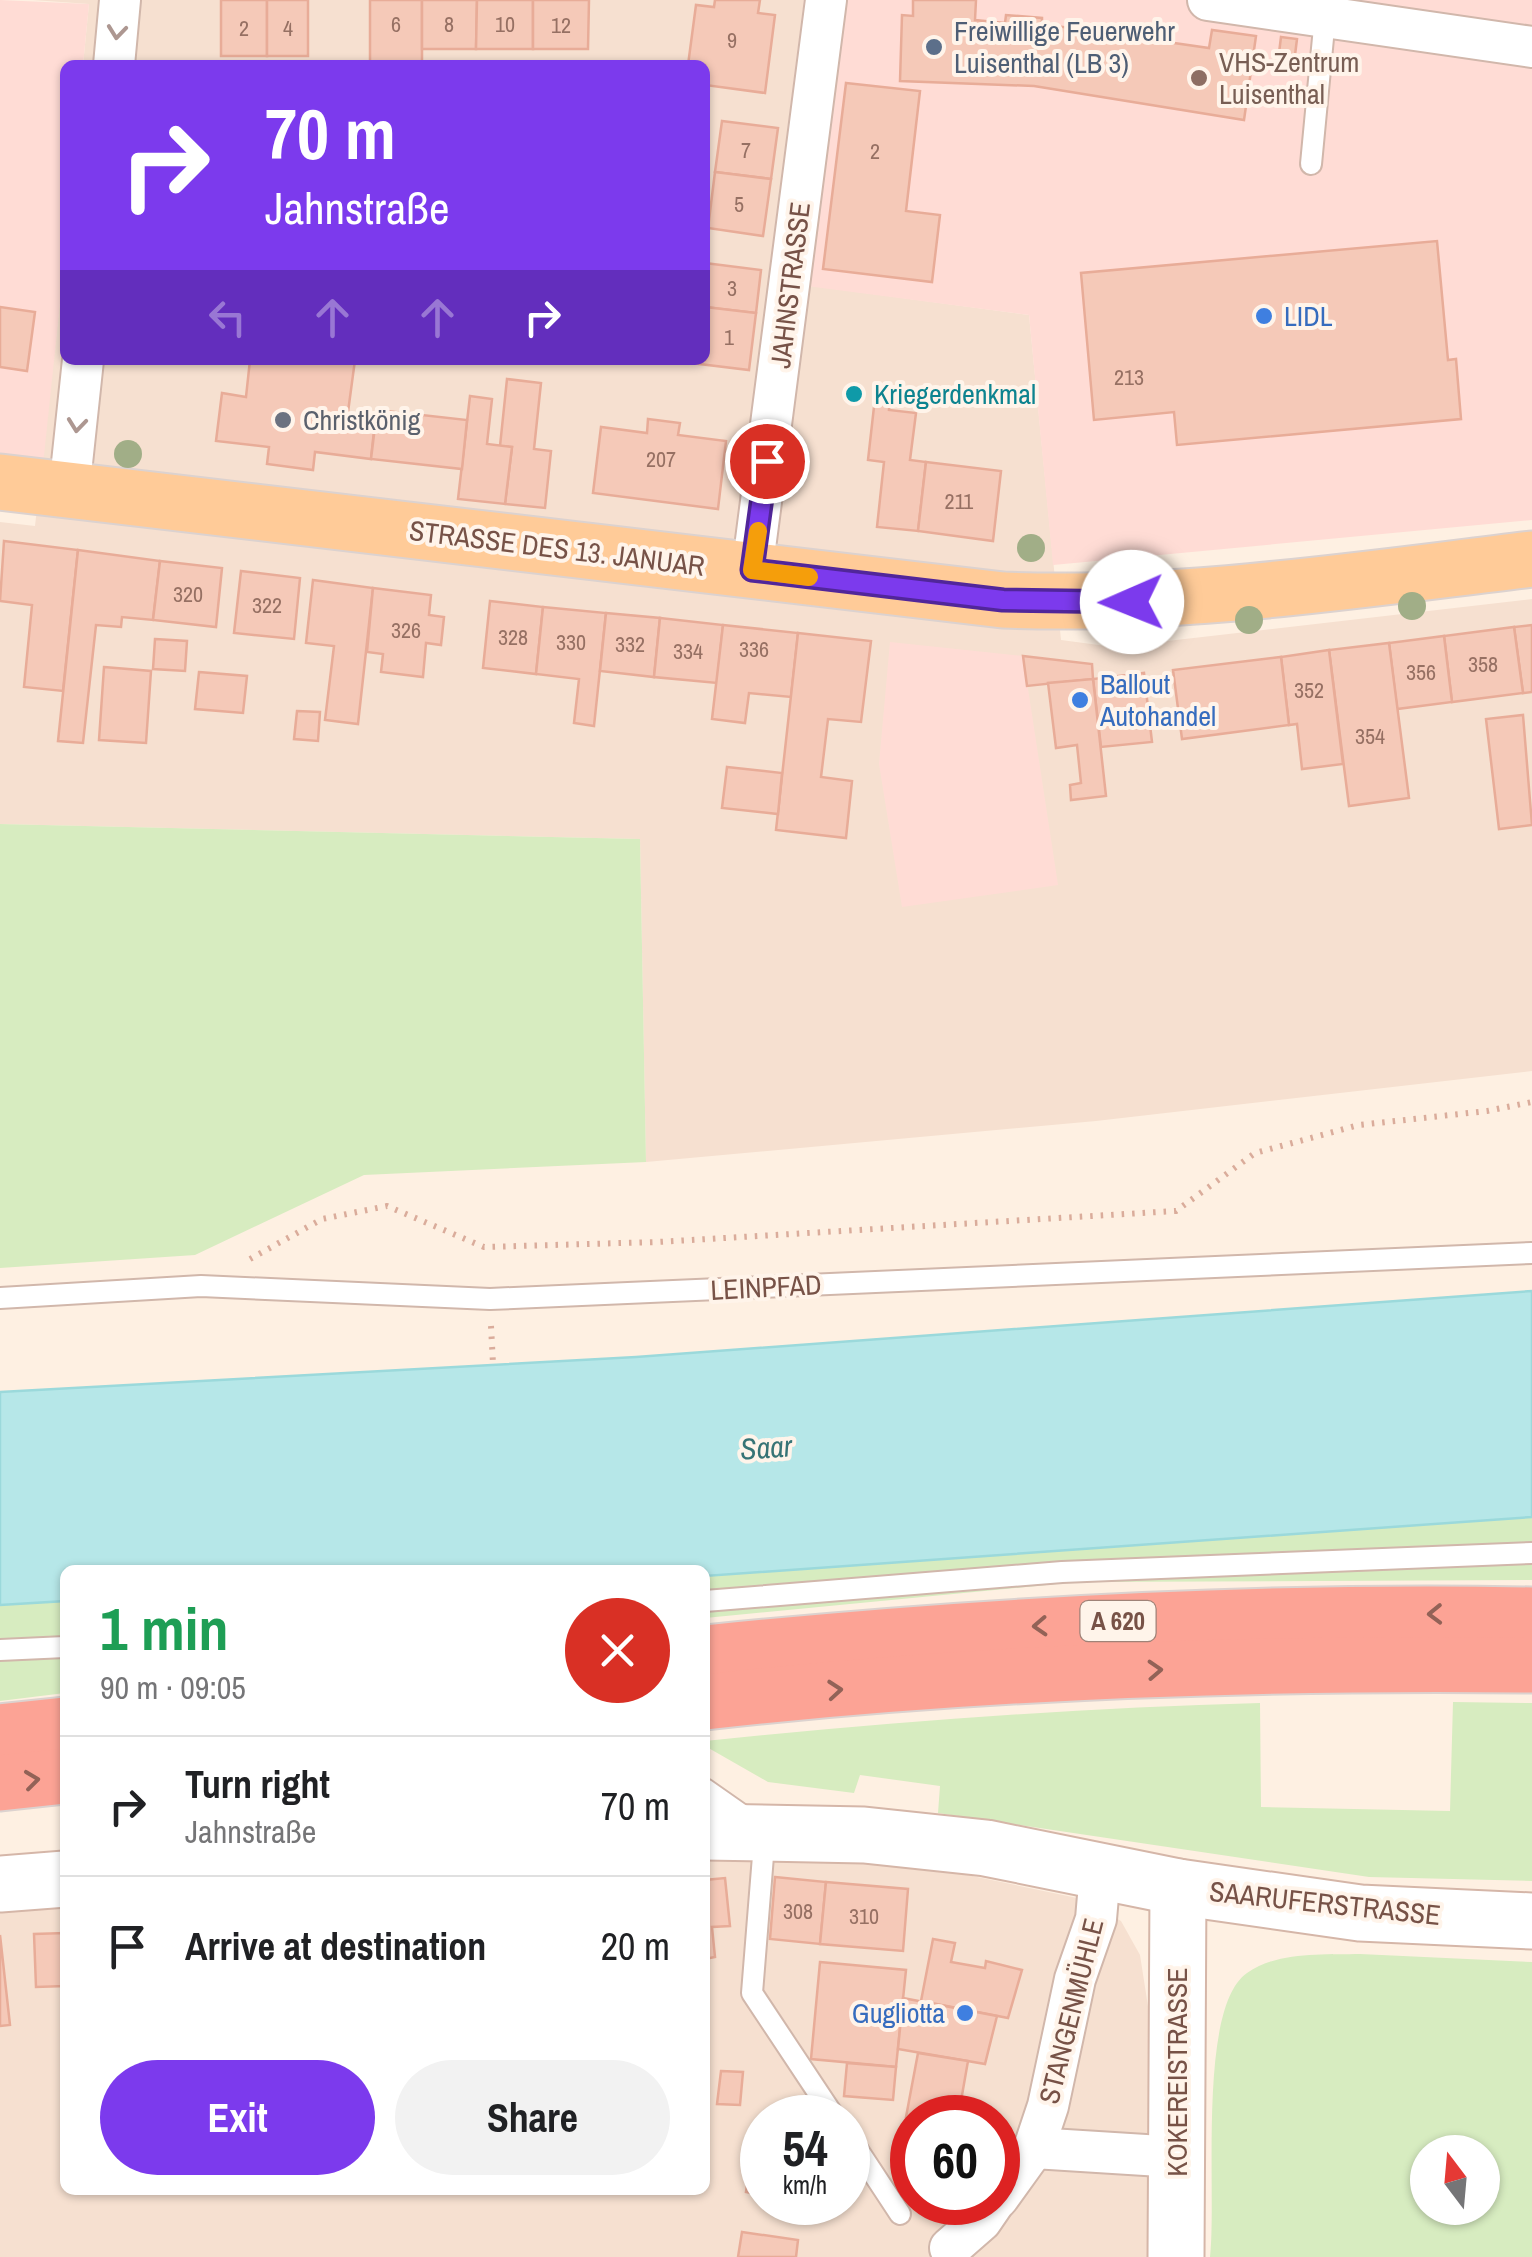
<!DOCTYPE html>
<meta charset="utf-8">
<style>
:root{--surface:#fff;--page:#f2f2f2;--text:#202124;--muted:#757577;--line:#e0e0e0;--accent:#7c3aed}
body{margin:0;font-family:"Archivo Narrow",sans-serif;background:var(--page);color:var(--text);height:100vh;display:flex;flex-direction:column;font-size:38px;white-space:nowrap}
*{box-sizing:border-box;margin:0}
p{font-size:32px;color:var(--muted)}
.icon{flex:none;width:55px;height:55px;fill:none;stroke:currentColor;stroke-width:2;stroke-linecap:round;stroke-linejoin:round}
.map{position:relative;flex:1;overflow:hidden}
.details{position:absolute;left:60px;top:1565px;width:650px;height:630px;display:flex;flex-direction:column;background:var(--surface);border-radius:15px;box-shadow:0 2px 8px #0004}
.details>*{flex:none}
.banner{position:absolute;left:60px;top:60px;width:650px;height:305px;border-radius:15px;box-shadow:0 2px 8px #0004;background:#7c3aed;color:#fff;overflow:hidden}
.needle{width:65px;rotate:344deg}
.fabs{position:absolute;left:1410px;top:2135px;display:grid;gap:20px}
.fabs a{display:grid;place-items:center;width:90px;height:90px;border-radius:50%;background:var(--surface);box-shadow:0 2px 8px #0004;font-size:50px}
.speed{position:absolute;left:740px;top:2095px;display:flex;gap:20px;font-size:50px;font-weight:700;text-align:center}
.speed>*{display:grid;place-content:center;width:130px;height:130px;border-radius:50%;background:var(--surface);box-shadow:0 2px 8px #0004;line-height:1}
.speed small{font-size:25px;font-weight:400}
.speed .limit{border:15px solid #d22;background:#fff;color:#111}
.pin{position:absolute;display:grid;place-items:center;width:85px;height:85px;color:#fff;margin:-42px;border:5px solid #fff;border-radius:50%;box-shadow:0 2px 10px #0007}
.me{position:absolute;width:110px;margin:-55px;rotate:269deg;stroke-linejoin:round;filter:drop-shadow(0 0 8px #0008)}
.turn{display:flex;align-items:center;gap:35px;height:210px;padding:0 40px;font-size:45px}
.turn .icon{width:130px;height:130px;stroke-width:2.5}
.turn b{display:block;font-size:70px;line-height:85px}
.lanes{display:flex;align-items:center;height:95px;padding:0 40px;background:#0003;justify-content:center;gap:50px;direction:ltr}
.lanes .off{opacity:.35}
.round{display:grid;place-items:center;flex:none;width:105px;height:105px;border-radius:52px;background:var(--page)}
.head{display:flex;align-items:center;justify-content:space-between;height:170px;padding:0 40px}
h1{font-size:60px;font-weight:700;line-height:75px;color:#1e9e55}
.action{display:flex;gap:20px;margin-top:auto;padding:20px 40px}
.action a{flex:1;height:115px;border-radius:60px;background:var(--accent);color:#fff;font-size:40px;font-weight:700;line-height:115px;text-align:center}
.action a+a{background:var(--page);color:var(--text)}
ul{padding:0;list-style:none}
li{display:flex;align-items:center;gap:30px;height:140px;padding:0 40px;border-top:2px solid var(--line)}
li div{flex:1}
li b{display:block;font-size:38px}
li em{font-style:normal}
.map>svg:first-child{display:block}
</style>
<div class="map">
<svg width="1532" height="2257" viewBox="0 0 1532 2257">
<rect width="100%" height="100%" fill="#fef0e2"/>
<!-- residential -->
<g fill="#f6e0d0" fill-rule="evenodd">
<path d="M33,0H804L768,280L1029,315L1061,640L1106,646L1150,643L1532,599V1071L1096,1121L646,1162L640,839L0,824V522L35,526L65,256V360H705V65H83L89,4Z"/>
<path d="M786,1857L953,1872L1082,1899L1121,1921L1140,1955L1152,2032L1155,2257H0V1911L65,1906V2190H705V1859ZM762,2118H848V2202H762ZM912,2118H998V2202H912Z"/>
</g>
<!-- commercial -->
<g fill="#ffdcd5">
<path d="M0,0L89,4L83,65H65V256L43,465L0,458Z"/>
<path d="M804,0H1532V520L1053,565L1029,315L768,281Z"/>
<path d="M890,642L1023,656L1058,885L902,907L879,764Z"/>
</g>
<!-- green -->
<g fill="#d7ecc0" fill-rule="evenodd">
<path d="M0,824L640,839L646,1162L364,1175L195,1255L0,1268Z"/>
<path d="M1532,1517V1580L1077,1582L705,1618V1576Z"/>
<path d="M65,1601V1693L0,1701V1605Z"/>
<path d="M1453,1702L1532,1703V1881L1369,1877L938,1813L940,1786L860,1775L854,1793L768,1782L705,1746V1741C889,1722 1075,1708 1260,1703L1261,1807L1450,1811Z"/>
<path d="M1360,1954L1532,1962V2257H1210C1217,2194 1197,2008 1247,1973C1278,1951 1324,1955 1360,1954ZM1482,2152V2208H1428V2152Z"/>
</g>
<!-- water -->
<path fill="#b6e7e8" stroke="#9bd9db" stroke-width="2.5" d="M1532,1291V1517L705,1576V1570H65V1601L0,1605V1392L636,1357Z"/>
<!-- building -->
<g fill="#f5c9b8" stroke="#e8ac98" stroke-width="2.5">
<rect x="221" y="0" width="46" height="56"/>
<rect x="267" y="0" width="41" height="56"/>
<path d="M370,0H422V65L370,61Z"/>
<path d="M422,0H477L476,49H422Z"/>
<path d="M477,0H533V49H476Z"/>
<path d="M533,0H589L588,49H533Z"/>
<path d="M715,0H760L758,13L775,15L765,93L705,85V65H688L696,5L714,7Z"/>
<path d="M913,0H976L975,20L1005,23L1006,15L1042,18V24L1209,48L1212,30L1256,36L1244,120L1034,86L900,81L902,15L913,16Z"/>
<path d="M1281,37L1297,39L1295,55L1279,53Z"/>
<path d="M846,83L920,91L906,211L940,215L932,282L823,269Z"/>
<path d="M722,121L778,128L771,179L715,172Z"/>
<path d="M715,172L771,179L763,236L708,228Z"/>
<path d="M1437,241L1448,360L1456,359L1461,419L1177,445L1174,412L1094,420L1081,273Z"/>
<path d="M705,263L761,270L756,313L705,307Z"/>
<path d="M0,307L35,312L27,371L0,367Z"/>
<path d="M705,307L756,313L749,370L683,362L705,360Z"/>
<path d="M250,360H355L346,427L374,431L371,459L315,452L313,470L267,464L269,447L216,441L222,393L246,397Z"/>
<path d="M507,379L541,383L534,449L551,451L545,508L505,504L512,447L500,446Z"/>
<path d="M876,389L891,391L889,410L916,413L910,460L926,462L918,531L877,527L884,462L868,460Z"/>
<path d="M470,396L492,399L487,444L512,447L505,504L458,499Z"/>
<path d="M377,410L467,420L462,469L371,459Z"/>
<path d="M648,419L680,423L678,435L726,441L718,509L593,493L601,427L647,433Z"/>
<path d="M926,462L1001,471L993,541L918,531Z"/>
<path d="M4,541L78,550L63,691L24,687L32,605L0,601Z"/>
<path d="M78,550L160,561L153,620L122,617L121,627L96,625L83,743L58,741Z"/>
<path d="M160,561L222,568L216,627L153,620Z"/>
<path d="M241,571L300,578L294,639L234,633Z"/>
<path d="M313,580L373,588L358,724L325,720L334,646L306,643Z"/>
<path d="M373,588L431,595L429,615L444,617L441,645L426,643L423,677L381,672L383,654L367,652Z"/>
<path d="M490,601L543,607L536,674L483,668Z"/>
<path d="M543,607L606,613L594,726L574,723L579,679L536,674Z"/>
<path d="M606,613L660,618L654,677L600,671Z"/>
<path d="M660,618L723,625L717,683L654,677Z"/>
<path d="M723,625L798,633L791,697L749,693L745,723L712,719Z"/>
<path d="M1532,625V692L1523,693L1514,627Z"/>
<path d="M1514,627L1523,693L1452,702L1444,636Z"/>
<path d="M798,633L871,641L861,722L828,719L821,777L852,781L846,838L776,830Z"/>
<path d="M1444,636L1452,702L1397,709L1389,643Z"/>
<path d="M155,639L187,641L185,671L153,669Z"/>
<path d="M1389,643L1409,798L1349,806L1329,650Z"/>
<path d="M1329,650L1343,764L1302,769L1297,724L1289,725L1281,657Z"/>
<path d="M1023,656L1092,664L1093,679L1027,686Z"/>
<path d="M1281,657L1289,725L1182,739L1173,670Z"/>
<path d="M104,667L151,671L146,743L99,740Z"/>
<path d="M199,672L247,676L243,713L195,709Z"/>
<path d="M1144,673L1152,742L1101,747L1093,679Z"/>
<path d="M1093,679L1106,796L1071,800L1070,785L1081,783L1077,745L1056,748L1048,683Z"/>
<path d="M297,711L320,712L318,741L294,739Z"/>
<path d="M1523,715L1532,825L1499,829L1486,719Z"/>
<path d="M727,767L782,773L778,814L722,808Z"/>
<path d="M775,1877L826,1882L820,1944L770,1939Z"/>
<path d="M725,1878L730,1926L712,1927L715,1957L705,1959V1880Z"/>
<path d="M826,1882L908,1889L903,1951L820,1944Z"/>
<path d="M65,1933V1986L36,1987L34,1934Z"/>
<path d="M0,1935L10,2025L0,2026Z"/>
<path d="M933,1939L955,1943L951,1962L985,1968L986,1961L1022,1970L1008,2018L921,2001Z"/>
<path d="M820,1962L906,1970L896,2067L811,2059Z"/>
<path d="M903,1998L997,2016L985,2064L898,2049Z"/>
<path d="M918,2053L968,2061L958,2118L906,2117Z"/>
<path d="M847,2063L896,2067L893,2100L844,2096Z"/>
<path d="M721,2071L743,2072L740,2105L717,2104Z"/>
<path d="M762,2117L768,2118H762V2195L746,2192L755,2132H760Z"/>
<path d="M742,2232L798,2240L796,2257H738Z"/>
</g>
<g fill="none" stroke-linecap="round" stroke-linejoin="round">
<!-- lane casing -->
<g stroke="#d1b7ab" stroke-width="24">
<g id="lane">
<path d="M1311,164L1325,17"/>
<path d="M0,1298L201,1286L490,1299L1532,1253"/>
<path d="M705,1601L1062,1572L1532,1553"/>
<path d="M0,1650L65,1647"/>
<path d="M705,1789L765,1831L752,1993L835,2118"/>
<path d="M848,2135L900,2214"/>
</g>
</g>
<!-- street casing -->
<g stroke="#d1b7ab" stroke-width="44">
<g id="street">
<path d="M1208,0L1532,47"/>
<path d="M114,65L120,0"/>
<path d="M69,491L83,360"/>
<path d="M752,571L826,0"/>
<path d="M1034,2148L1177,2157"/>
<path d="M998,2198L1034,2148L1048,2106L1075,1979L1096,1919L1100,1873"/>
<path d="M950,2248L981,2221L994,2202"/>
</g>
</g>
<!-- secondary casing -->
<g stroke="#d5b6a8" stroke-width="59">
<g id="secondary">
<path d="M705,1832L864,1835L986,1848L1178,1887L1360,1913L1532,1921"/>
<path d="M0,1884L65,1879"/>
<path d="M1176,2257L1178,1887"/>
</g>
</g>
<!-- primary casing -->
<g stroke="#dcd2cf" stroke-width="59">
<path id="primary" d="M0,482L1003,600C1180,607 1356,580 1532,559"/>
</g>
<!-- highway casing -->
<g stroke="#dcd2cf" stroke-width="59">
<g id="highway">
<path d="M705,1653C980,1625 1256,1610 1532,1615"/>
<path d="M705,1702C979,1671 1256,1662 1532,1665"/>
<path d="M0,1732L65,1725"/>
<path d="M0,1783L65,1776"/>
</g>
</g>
<!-- path -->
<g stroke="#daac9b" stroke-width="6" stroke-dasharray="2.5 8" stroke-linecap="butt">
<path d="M250,1259L322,1219L387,1206L484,1247L657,1242L1176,1211L1255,1153L1359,1125L1487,1111L1532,1102"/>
<path d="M491,1326L493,1364"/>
</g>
<!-- lane -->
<use href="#lane" stroke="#fff" stroke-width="20"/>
<!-- street -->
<use href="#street" stroke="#fff" stroke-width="40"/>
<!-- secondary -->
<use href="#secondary" stroke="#fff" stroke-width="55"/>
<!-- primary -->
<use href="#primary" stroke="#ffcb98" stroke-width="55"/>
<!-- highway -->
<use href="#highway" stroke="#fca395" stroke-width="55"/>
</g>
<!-- trees -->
<g fill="#a1ae87">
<circle cx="128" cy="454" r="14"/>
<circle cx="1031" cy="548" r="14"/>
<circle cx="1412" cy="606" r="14"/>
<circle cx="1249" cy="620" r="14"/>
</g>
<!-- one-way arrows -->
<defs><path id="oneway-chevron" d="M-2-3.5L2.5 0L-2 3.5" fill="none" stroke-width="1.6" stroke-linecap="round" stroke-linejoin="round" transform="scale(2.5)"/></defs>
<g stroke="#ad9791">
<use href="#oneway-chevron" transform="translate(117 32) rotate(96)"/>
<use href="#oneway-chevron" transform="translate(77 425) rotate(96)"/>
</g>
<g stroke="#926257">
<use href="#oneway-chevron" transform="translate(1435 1614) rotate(179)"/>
<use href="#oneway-chevron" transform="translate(1040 1626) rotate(177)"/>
<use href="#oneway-chevron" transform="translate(1155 1670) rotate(-3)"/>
<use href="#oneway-chevron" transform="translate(835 1690) rotate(-5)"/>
<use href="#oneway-chevron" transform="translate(32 1780) rotate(-7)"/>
</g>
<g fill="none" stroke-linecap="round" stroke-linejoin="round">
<!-- route casing -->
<g stroke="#51269a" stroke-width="25">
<path id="route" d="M767,461L752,570L1003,600L1132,602"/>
</g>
<!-- route -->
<use href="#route" stroke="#7c3aed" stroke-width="18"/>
<!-- slow -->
<path stroke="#f59e0b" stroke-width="18" d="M758,531L752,570L809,577"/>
</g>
<!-- markers -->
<circle fill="#5c6f8a" stroke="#fff4ea" stroke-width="4" cx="934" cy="47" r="10"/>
<circle fill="#8d6e63" stroke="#fff4ea" stroke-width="4" cx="1199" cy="78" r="10"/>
<g fill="#3f7fe0" stroke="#fff4ea" stroke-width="4">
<circle cx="1264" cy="316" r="10"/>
<circle cx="1080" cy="700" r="10"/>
<circle cx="965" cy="2013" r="10"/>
</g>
<circle fill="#0f9aa8" stroke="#fff4ea" stroke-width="4" cx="854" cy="394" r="10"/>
<circle fill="#6b7280" stroke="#fff4ea" stroke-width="4" cx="283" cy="420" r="10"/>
<g text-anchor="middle" stroke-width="8" stroke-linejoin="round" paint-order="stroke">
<!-- number labels -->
<g font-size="22" fill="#967063">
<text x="396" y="32">6</text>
<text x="449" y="32">8</text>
<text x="505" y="32">10</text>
<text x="561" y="33">12</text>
<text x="244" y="36">2</text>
<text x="288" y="36">4</text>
<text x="732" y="48">9</text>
<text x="746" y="158">7</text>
<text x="875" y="159">2</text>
<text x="739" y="212">5</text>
<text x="732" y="296">3</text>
<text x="729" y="345">1</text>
<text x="1129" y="385">213</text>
<text x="661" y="467">207</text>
<text x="959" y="509">211</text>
<text x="188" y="602">320</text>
<text x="267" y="613">322</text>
<text x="406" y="638">326</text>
<text x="513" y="645">328</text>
<text x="571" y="650">330</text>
<text x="630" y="652">332</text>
<text x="754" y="657">336</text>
<text x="688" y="659">334</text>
<text x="1483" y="672">358</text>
<text x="1421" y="680">356</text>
<text x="1309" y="698">352</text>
<text x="1370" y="744">354</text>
<text x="798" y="1919">308</text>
<text x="864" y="1924">310</text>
</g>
<!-- shield labels -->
<rect fill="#fff4ea" stroke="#a08378" stroke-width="2.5" x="1080.5" y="1601" width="75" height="40" rx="8"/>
<g font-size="25" font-weight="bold" fill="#775247">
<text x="1118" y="1630">A 620</text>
</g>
<!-- service labels -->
<g font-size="28" fill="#4e5e75" stroke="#fff4ea" text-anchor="start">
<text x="954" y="41">Freiwillige Feuerwehr<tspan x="954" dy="32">Luisenthal (LB 3)</tspan></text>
</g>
<!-- education labels -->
<g font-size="28" fill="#785e54" stroke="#fff4ea" text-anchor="start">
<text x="1219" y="72">VHS-Zentrum<tspan x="1219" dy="32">Luisenthal</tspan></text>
</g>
<!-- street labels -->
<g font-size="28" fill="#775247" stroke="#fff4ea">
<text transform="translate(790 285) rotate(-83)" y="10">JAHNSTRASSE</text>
<text transform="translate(557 548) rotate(7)" y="10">STRASSE DES 13. JANUAR</text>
<text transform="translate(766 1287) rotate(-3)" y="10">LEINPFAD</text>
<text transform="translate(1325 1903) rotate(6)" y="10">SAARUFERSTRASSE</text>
<text transform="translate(1071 2011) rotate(-76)" y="10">STANGENMÜHLE</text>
<text transform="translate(1177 2072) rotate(-90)" y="10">KOKEREISTRASSE</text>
</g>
<!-- shop labels -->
<g font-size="28" fill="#366cbe" stroke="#fff4ea" text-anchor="start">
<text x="1284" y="326">LIDL</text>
<text x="1100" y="694">Ballout<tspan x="1100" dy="32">Autohandel</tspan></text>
<text x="945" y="2023" text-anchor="end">Gugliotta</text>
</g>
<!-- culture labels -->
<g font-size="28" fill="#0d838f" stroke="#fff4ea" text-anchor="start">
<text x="874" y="404">Kriegerdenkmal</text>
</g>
<!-- worship labels -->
<g font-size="28" fill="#5b616d" stroke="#fff4ea" text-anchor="start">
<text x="303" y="430">Christkönig</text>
</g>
<!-- water labels -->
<g font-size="30" font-style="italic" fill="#377476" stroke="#fff4ea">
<text transform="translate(766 1448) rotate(-4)" y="10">Saar</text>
</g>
</g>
</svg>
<div class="fabs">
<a><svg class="needle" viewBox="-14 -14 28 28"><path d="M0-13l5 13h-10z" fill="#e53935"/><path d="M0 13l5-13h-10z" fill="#757577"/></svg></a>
</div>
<div class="speed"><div>54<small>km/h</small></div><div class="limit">60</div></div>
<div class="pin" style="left:767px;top:461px;background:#d93025"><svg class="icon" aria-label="arrive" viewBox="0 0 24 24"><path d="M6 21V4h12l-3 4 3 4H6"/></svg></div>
<svg class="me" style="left:1132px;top:602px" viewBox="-20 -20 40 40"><circle r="19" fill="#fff"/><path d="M0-13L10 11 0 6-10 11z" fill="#7c3aed"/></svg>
<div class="banner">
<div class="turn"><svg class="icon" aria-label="right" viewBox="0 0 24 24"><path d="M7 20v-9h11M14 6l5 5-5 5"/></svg><div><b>70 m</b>Jahnstraße</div></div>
<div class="lanes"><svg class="icon off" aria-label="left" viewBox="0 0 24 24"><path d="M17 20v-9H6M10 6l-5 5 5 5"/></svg><svg class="icon off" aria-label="ahead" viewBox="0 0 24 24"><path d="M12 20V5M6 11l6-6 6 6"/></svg><svg class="icon off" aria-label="ahead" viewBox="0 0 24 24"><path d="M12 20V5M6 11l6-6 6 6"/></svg><svg class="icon" aria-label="right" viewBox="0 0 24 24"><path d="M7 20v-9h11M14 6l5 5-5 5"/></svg></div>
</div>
<section class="details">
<div class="head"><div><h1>1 min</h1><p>90 m · 09:05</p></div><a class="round" style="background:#d93025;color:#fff"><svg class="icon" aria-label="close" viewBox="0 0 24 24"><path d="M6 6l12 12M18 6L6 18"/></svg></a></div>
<ul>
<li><svg class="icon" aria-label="right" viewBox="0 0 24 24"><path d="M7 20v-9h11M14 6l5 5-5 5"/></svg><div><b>Turn right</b><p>Jahnstraße</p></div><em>70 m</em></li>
<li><svg class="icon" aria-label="arrive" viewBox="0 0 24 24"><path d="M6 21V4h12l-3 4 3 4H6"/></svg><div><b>Arrive at destination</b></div><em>20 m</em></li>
</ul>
<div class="action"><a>Exit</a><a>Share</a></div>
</section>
</div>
